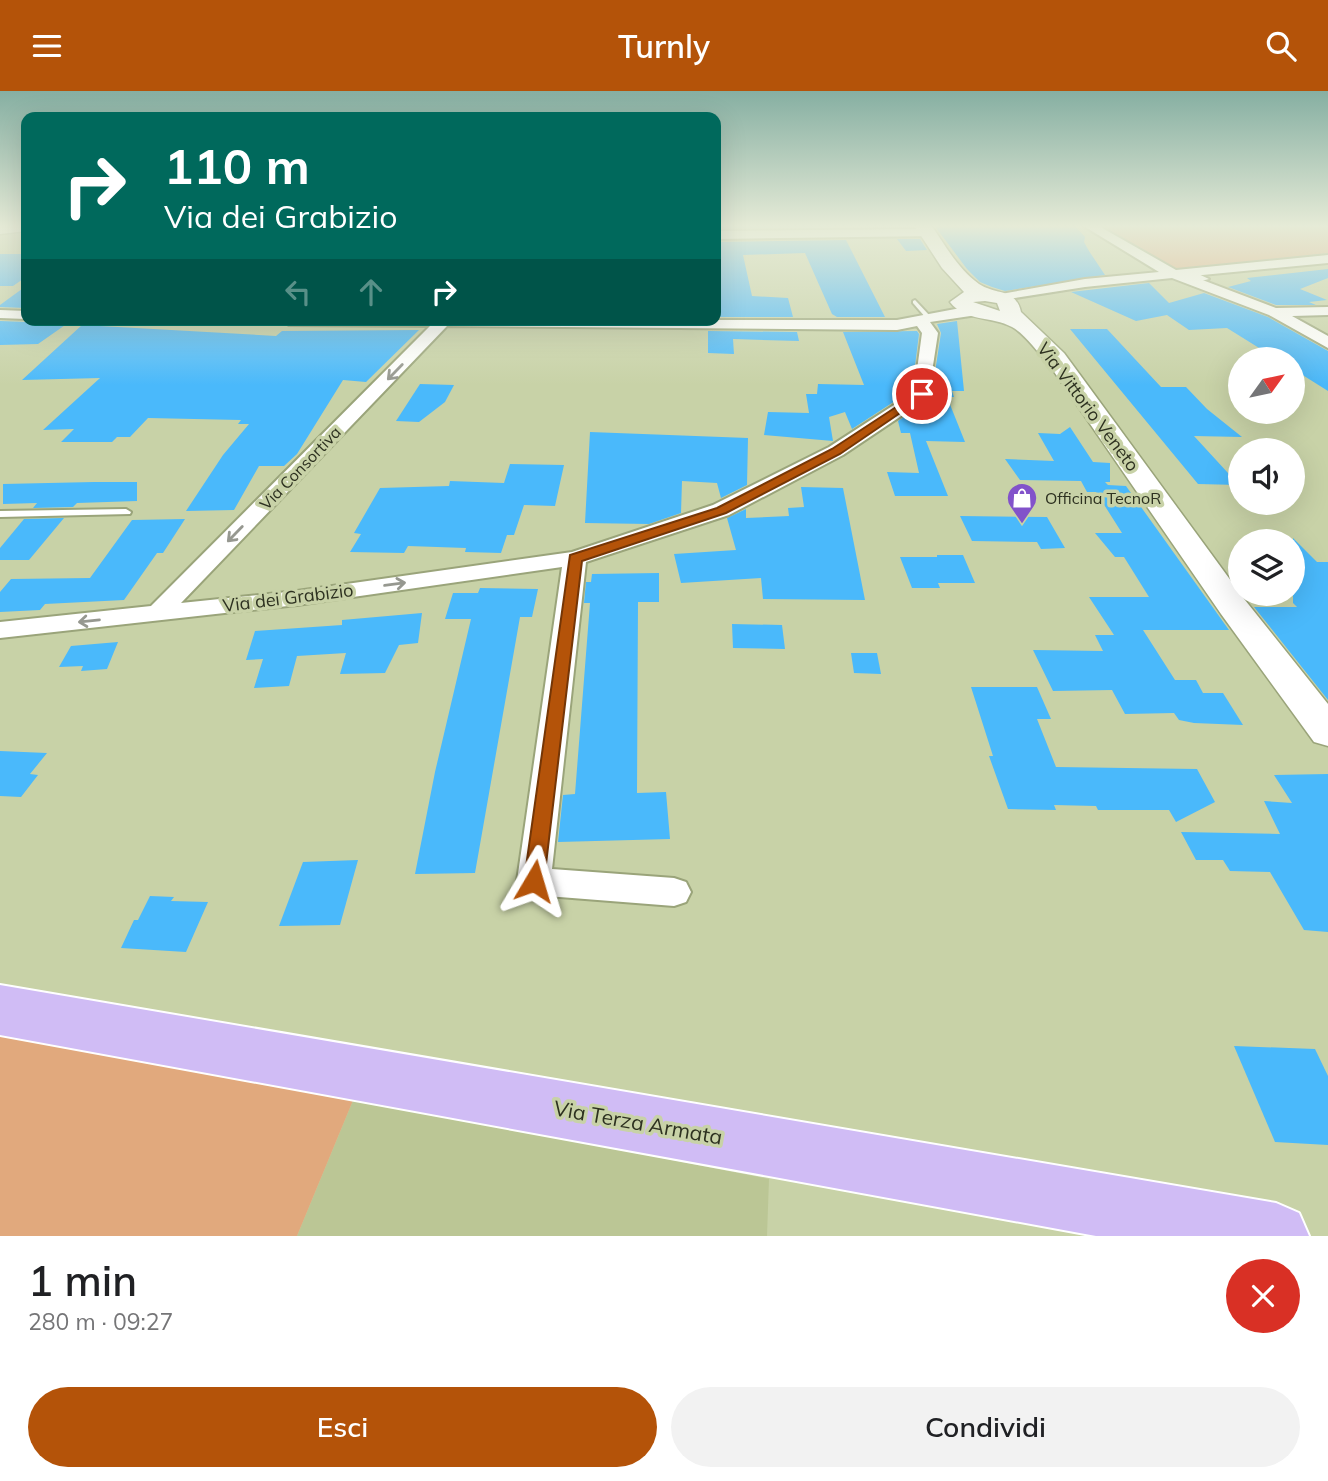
<!DOCTYPE html>
<html lang="it">
<meta charset="utf-8">
<style>
:root{--surface:#fff;--page:#f2f2f2;--text:#202124;--muted:#757577;--accent:#b45309}
body{margin:0;font-family:Mulish,sans-serif;background:var(--page);color:var(--text);height:100vh;display:flex;flex-direction:column;font-size:26px;white-space:nowrap}
*{box-sizing:border-box;margin:0}
p{font-size:23px;color:var(--muted)}
.icon{flex:none;width:38px;height:38px;fill:none;stroke:currentColor;stroke-width:2;stroke-linecap:round;stroke-linejoin:round}
.map{position:relative;height:1145px;overflow:hidden}
.side{display:flex;flex-direction:column;background:var(--surface);flex:1}
.side>*{flex:none}
.banner{position:absolute;left:21px;top:21px;width:700px;height:214px;border-radius:14px;box-shadow:0 7px 28px #0002;background:#00695c;color:#fff;overflow:hidden}
.needle{width:46px;rotate:57deg}
.buttons{position:absolute;left:1228px;top:256px;display:grid;gap:14px}
.buttons a{display:grid;place-items:center;width:77px;height:77px;border-radius:50%;background:var(--surface);box-shadow:0 7px 28px #0002;font-size:35px}
.pin{position:absolute;display:grid;place-items:center;width:60px;height:60px;color:#fff;margin:-30px;border:4px solid #fff;border-radius:50%;box-shadow:0 2px 7px #0007}
.me{position:absolute;width:77px;margin:-38px;rotate:7deg;stroke-linejoin:round;filter:drop-shadow(0 0 5px #0008)}
.turn{display:flex;align-items:center;gap:24px;height:147px;padding:0 28px;font-size:32px}
.turn .icon{width:91px;height:91px;stroke-width:2.5}
.turn b{display:block;font-size:49px;line-height:60px}
.lanes{display:flex;align-items:center;height:66px;padding:0 28px;background:#0003;justify-content:center;gap:35px;direction:ltr}
.lanes .off{opacity:.35}
.round{display:grid;place-items:center;flex:none;width:74px;height:74px;border-radius:37px;background:var(--page)}
.headline{display:flex;align-items:center;justify-content:space-between;height:119px;padding:0 28px}
h1{font-size:42px;font-weight:600;line-height:52px}
.primary-button{display:flex;gap:14px;margin-top:auto;padding:14px 28px}
.primary-button a{flex:1;height:80px;border-radius:42px;background:var(--accent);color:#fff;font-size:28px;font-weight:600;line-height:80px;text-align:center}
.primary-button a+a{background:var(--page);color:var(--text)}
header{display:flex;justify-content:space-between;align-items:center;height:91px;padding:0 28px;background:var(--accent);color:#fff;font-size:32px;font-weight:600}
.map>svg:first-child{display:block}
</style>
<header><svg class="icon" aria-label="menu" viewBox="0 0 24 24"><path d="M4 6h16M4 12h16M4 18h16"/></svg>Turnly<svg class="icon" aria-label="search" viewBox="0 0 24 24"><circle cx="10" cy="10" r="6"/><path d="M15 15l6 6"/></svg></header>
<div class="map">
<svg width="1328" height="1145" viewBox="0 0 1328 1145">
<rect width="100%" height="100%" fill="#c8d2a7"/>
<!-- built -->
<path fill="#bbc695" d="M354,1007L769,1088L767,1145H297Z"/>
<!-- green -->
<g fill="#e1a97d">
<path d="M1098,134H1328V162L1187,178L1166,176L1160,169Z"/>
<path d="M0,945L354,1007L297,1145H0Z"/>
</g>
<!-- building -->
<g fill="#4ab9fb">
<path d="M716,134H831L832,136L716,137Z"/>
<path d="M934,134H1074L1085,146L1084,151L1089,160L1105,184L1005,200L992,196L980,191L967,178Z"/>
<path d="M897,148H920L927,159L906,160Z"/>
<path d="M846,149L885,226H837L832,223L805,162L743,164L752,205L788,207L793,226H716V151Z"/>
<path d="M0,163H26V186L13,195H0Z"/>
<path d="M1328,178V187L1300,198L1327,209L1309,211L1316,214H1276L1228,196L1251,190L1247,187Z"/>
<path d="M1149,192L1169,212L1204,202L1268,226L1328,260V300L1293,278V268H1277L1227,237L1189,239L1167,224L1136,230L1071,201Z"/>
<path d="M26,195V217L0,216V214Z"/>
<path d="M0,230L26,231L68,232L38,253L0,254Z"/>
<path d="M957,230L964,300H952L954,306H947L965,351L926,350L948,405H895L887,381L919,382L910,342H901L898,330L931,307L941,242L937,233Z"/>
<path d="M82,234L276,245L282,240L419,239L366,291L343,289L297,363L284,375H259L234,419L186,420L223,364L249,333H238L241,329L148,327L130,346H117L112,351H61L74,338L43,339L100,287L22,289Z"/>
<path d="M1070,238H1107L1161,296H1186L1207,318L1242,346L1194,345L1239,394L1198,393Z"/>
<path d="M708,240L797,241L799,250L733,248L734,263L708,262Z"/>
<path d="M917,240L919,243L912,299L852,338L845,321L829,326L833,350L764,344L768,321L809,322L806,303H817L818,293L864,294L843,241Z"/>
<path d="M420,293L454,294L445,311L419,331L396,330Z"/>
<path d="M1070,336L1093,371L1110,372V391H1105L1108,394L1126,395L1229,539H1143L1175,589H1196L1203,602H1223L1243,634L1194,632L1179,629L1174,622L1125,623L1112,599L1053,600L1033,559L1103,560L1095,544H1114L1089,506H1149L1124,466H1115L1095,442H1122L1096,401H1087L1081,390L1020,389L1005,368L1054,370L1038,342L1060,343Z"/>
<path d="M590,341L748,347L747,394L721,407L717,392L682,390L681,422L649,433L585,432Z"/>
<path d="M510,373L564,374L555,415L524,414L514,444H507L501,462L465,461L466,457L408,455L404,462L350,461L361,443L354,442L380,397L449,395L450,390L504,392Z"/>
<path d="M94,391H137V410L77,412L73,416L33,417L37,412L3,413V393Z"/>
<path d="M801,396L843,397L865,509L763,508L761,487L681,492L674,463L736,459L727,427L746,418V427L789,425L788,417L804,416Z"/>
<path d="M960,425L1047,426L1065,457L1041,458L1037,451L972,450Z"/>
<path d="M64,427L29,469H0V457L24,428Z"/>
<path d="M185,428L163,462H157L124,509L45,513L40,519L0,521V501L11,488L90,487L132,429Z"/>
<path d="M1293,447L1317,471H1328V609L1254,516H1297L1293,512Z"/>
<path d="M937,464H963L975,492H938L940,497H912L900,466H937Z"/>
<path d="M659,482V511H638L637,702L666,701L670,748L558,751L563,704L575,703L590,512H584L586,491H591L592,483Z"/>
<path d="M480,497L538,498L532,526H520L475,782L415,783L435,681L471,528H445L453,502H478Z"/>
<path d="M422,522L418,552L399,554L385,582L340,583L346,562L297,565L289,595L254,597L263,568L246,569L255,540L342,534V529Z"/>
<path d="M732,533L782,534L785,558L733,557Z"/>
<path d="M118,551L107,578L81,580L83,575L59,576L71,555Z"/>
<path d="M851,562H877L881,583L854,582Z"/>
<path d="M971,596H1037L1051,628H1037L1056,676L1197,678L1215,711L1176,731L1169,719H1098L1096,715L1054,714L1056,719L1008,718L989,665H993Z"/>
<path d="M0,660L47,662L30,683L38,684L21,706L0,705Z"/>
<path d="M1328,683V841L1304,839L1270,781L1230,780L1223,769H1196L1181,741L1280,743L1264,710L1292,712L1274,684Z"/>
<path d="M358,769L340,834L279,835L303,771Z"/>
<path d="M150,805L174,806L171,810L208,811L186,861L121,857L134,829H138Z"/>
<path d="M1234,955L1315,958L1328,985V1054L1275,1051Z"/>
</g>
<g fill="none" stroke-linecap="round" stroke-linejoin="round">
<!-- service casing -->
<g stroke="#9aa47a" stroke-width="4">
<g id="service">
<path d="M915,209L930,225V227H926L913,212V210Z"/>
<path d="M126,418L131,421L130,423L0,426V420Z"/>
</g>
</g>
<!-- pedestrian casing -->
<g stroke="#9aa47a" stroke-width="4">
<path id="pedestrian" d="M1194,181L1209,188L1193,192L1194,188L1189,184Z"/>
</g>
<!-- minor casing -->
<g stroke="#9aa47a" stroke-width="4">
<g id="minor">
<path d="M1082,134H1097L1176,179L1328,164V172L1192,185L1276,217L1328,216V224L1292,225L1328,245V257L1269,224L1172,187L1085,196L996,210L994,207L1001,203L1085,188L1159,181Z"/>
<path d="M928,138L932,139V145L716,148V140Z"/>
<path d="M966,216H977L984,220L977,224L930,231L938,242L928,307L843,364L729,424L586,471L552,778L674,787L686,791L691,801L686,811L674,815L534,804L522,800L517,790L562,476L297,514L0,547V531L151,515L430,235L289,234L282,229H897ZM447,235L897,239L917,235L922,242L914,301L829,356L713,414L572,461L297,500L181,512Z"/>
<path d="M0,219L26,220V228L0,227Z"/>
</g>
</g>
<!-- tertiary casing -->
<g stroke="#9aa47a" stroke-width="3">
<path id="tertiary" d="M26,134V140L0,143V135Z"/>
</g>
<!-- secondary casing -->
<g stroke="#9aa47a" stroke-width="3">
<path id="secondary" d="M914,134H931C945,154 958,178 979,193C995,204 1016,197 1021,221L1064,262L1245,509L1328,613V655L1314,651L1221,523L1048,272C1037,261 1025,243 1012,236C992,225 965,231 950,211L964,201L942,177ZM985,210L997,212L1000,220L973,211Z"/>
</g>
<!-- primary casing -->
<g stroke="#fff" stroke-width="4">
<path id="primary" d="M0,894L1276,1112L1299,1122L1309,1145H1096L0,944Z"/>
</g>
<!-- service -->
<use href="#service" fill="#fff" fill-rule="evenodd"/>
<!-- pedestrian -->
<use href="#pedestrian" fill="#fff" fill-rule="evenodd"/>
<!-- minor -->
<use href="#minor" fill="#fff" fill-rule="evenodd"/>
<!-- tertiary -->
<use href="#tertiary" fill="#fff" fill-rule="evenodd"/>
<!-- secondary -->
<use href="#secondary" fill="#fff" fill-rule="evenodd"/>
<!-- primary -->
<use href="#primary" fill="#d0bcf5" fill-rule="evenodd"/>
</g>
<!-- one-way arrows -->
<defs><path id="oneway-shaft" d="M-6 0H5M1.5-3L5.5 0L1.5 3" fill="none" stroke-width="1.6" stroke-linecap="round" stroke-linejoin="round" transform="scale(1.75)"/></defs>
<g stroke="#969890">
<use href="#oneway-shaft" transform="translate(395 281) rotate(134)"/>
<use href="#oneway-shaft" transform="translate(235 443) rotate(134)"/>
<use href="#oneway-shaft" transform="translate(395 493) rotate(-8)"/>
<use href="#oneway-shaft" transform="translate(89 530) rotate(174)"/>
</g>
<!-- sky -->
<linearGradient id="sky" x2="0" y2="1"><stop stop-color="#86afa2"/><stop offset="0.46" stop-color="#e6ebd7"/><stop offset="1" stop-color="#e6ebd7" stop-opacity="0"/></linearGradient>
<rect width="1328" height="294" fill="url(#sky)"/>
<!-- route -->
<path fill="#b45309" stroke="#753606" stroke-width="2" d="M919,301L928,303L840,363L726,422L582,470L544,790L541,796L534,799L527,796L524,790L570,464L717,417L832,358Z"/>
<!-- icons -->
<defs>
<g id="shop-pin" transform="scale(1.575)"><path d="M0 17L-7.5 6A9.5 9.5 0 1 1 7.5 6Z" fill="#8252ca" stroke="#c8d2a7"/><path d="M-5-2.5h2.3a2.7 3.5 0 0 1 5.4 0H5L5.5 6h-11ZM-1.5-2.5h3a1.5 2.3 0 0 0-3 0Z" fill="#fff"/></g>
</defs>
<g fill-rule="evenodd">
<use href="#shop-pin" x="1022" y="407"/>
</g>
<g text-anchor="middle" stroke-width="7" stroke-linejoin="round" paint-order="stroke">
<!-- far-street labels -->
<g font-size="16" fill="#2d3120" stroke="#c8d2a7">
<text transform="translate(300 377) rotate(-46)" y="6">Via Consortiva</text>
</g>
<!-- far-poi labels -->
<g font-size="16" fill="#2d3120" stroke="#c8d2a7" text-anchor="start">
<text x="1045" y="413">Officina TecnoR</text>
</g>
<!-- street labels -->
<g font-size="18" fill="#2d3120" stroke="#c8d2a7">
<text transform="translate(1088 316) rotate(53)" y="6">Via Vittorio Veneto</text>
<text transform="translate(288 507) rotate(-7)" y="6">Via dei Grabizio</text>
</g>
<!-- near-street labels -->
<g font-size="21" fill="#2d3120" stroke="#c8d2a7">
<text transform="translate(638 1032) rotate(10)" y="7">Via Terza Armata</text>
</g>
</g>
</svg>
<div class="buttons">
<a><svg class="needle" viewBox="-14 -14 28 28"><path d="M0-13l5 13h-10z" fill="#e53935"/><path d="M0 13l5-13h-10z" fill="#757577"/></svg></a>
<a><svg class="icon" aria-label="sound" viewBox="0 0 24 24"><path d="M4 9h4l5-4v14l-5-4H4zM17 9q2 3 0 6"/></svg></a>
<a><svg class="icon" aria-label="layers" viewBox="0 0 24 24"><path d="M12 4l9 5-9 5-9-5zM3 14l9 5 9-5"/></svg></a>
</div>
<div class="pin" style="left:922px;top:303px;background:#d93025"><svg class="icon" aria-label="arrive" viewBox="0 0 24 24"><path d="M6 21V4h12l-3 4 3 4H6"/></svg></div>
<svg class="me" style="left:534px;top:790px" viewBox="-20 -20 40 40"><path d="M0-17L14 15 0 8-14 15z" fill="#b45309" stroke="#fff" stroke-width="4"/></svg>
<div class="banner">
<div class="turn"><svg class="icon" aria-label="right" viewBox="0 0 24 24"><path d="M7 20v-9h11M14 6l5 5-5 5"/></svg><div><b>110 m</b>Via dei Grabizio</div></div>
<div class="lanes"><svg class="icon off" aria-label="left" viewBox="0 0 24 24"><path d="M17 20v-9H6M10 6l-5 5 5 5"/></svg><svg class="icon off" aria-label="ahead" viewBox="0 0 24 24"><path d="M12 20V5M6 11l6-6 6 6"/></svg><svg class="icon" aria-label="right" viewBox="0 0 24 24"><path d="M7 20v-9h11M14 6l5 5-5 5"/></svg></div>
</div>
</div>
<section class="side">
<div class="headline"><div><h1>1 min</h1><p>280 m · 09:27</p></div><a class="round" style="background:#d93025;color:#fff"><svg class="icon" aria-label="close" viewBox="0 0 24 24"><path d="M6 6l12 12M18 6L6 18"/></svg></a></div>
<div class="primary-button"><a>Esci</a><a>Condividi</a></div>
</section>
